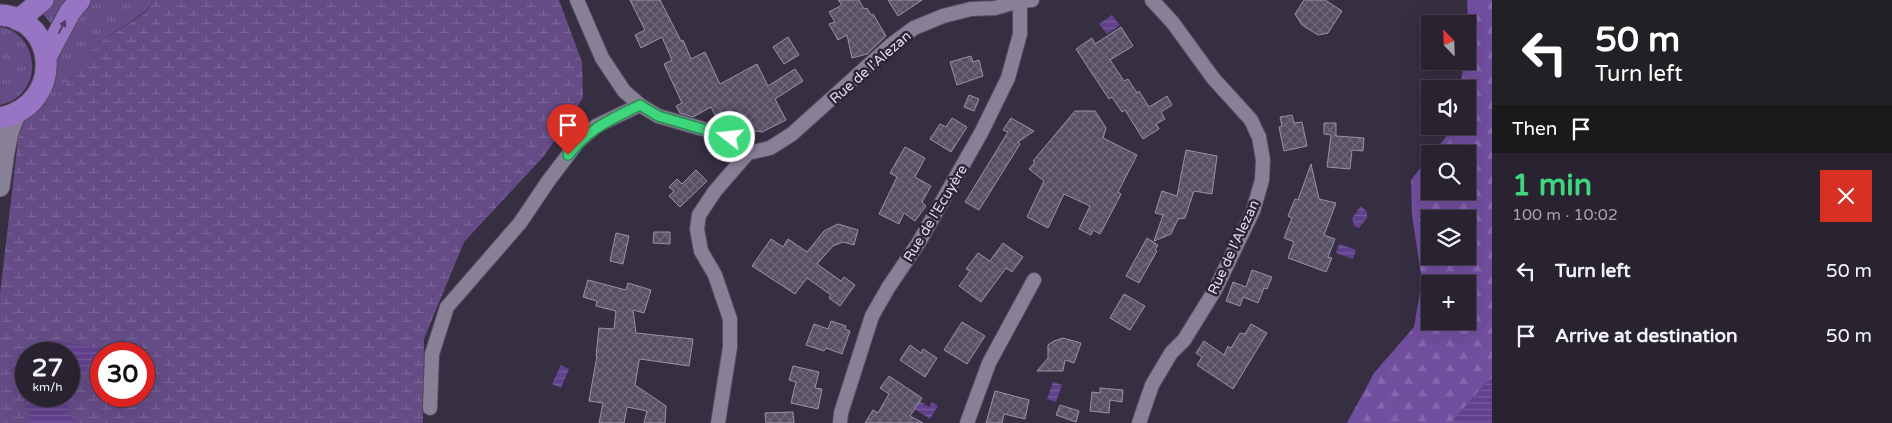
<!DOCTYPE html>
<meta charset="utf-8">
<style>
:root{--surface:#282231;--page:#342f3d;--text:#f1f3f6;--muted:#a5a4ab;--line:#443f4d;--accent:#3fd77d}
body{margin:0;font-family:"Varela Round",sans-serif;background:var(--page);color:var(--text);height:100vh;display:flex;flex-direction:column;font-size:19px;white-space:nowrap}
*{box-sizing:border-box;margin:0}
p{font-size:16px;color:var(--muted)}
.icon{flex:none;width:28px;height:28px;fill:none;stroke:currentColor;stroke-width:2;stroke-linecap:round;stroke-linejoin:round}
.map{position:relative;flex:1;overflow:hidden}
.panel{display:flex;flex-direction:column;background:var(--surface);width:400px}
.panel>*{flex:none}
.banner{background:#202124;color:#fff;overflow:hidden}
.needle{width:32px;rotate:337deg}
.buttons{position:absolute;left:1421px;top:15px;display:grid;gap:10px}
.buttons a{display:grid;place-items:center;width:55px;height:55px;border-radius:0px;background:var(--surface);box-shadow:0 5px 20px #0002,0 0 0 1px var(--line);font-size:25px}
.speed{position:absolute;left:15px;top:342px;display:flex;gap:10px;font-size:25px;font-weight:700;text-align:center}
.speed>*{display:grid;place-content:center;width:65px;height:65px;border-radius:50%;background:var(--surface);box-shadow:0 5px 20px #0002,0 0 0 1px var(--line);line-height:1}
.speed small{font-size:12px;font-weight:400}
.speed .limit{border:8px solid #d22;background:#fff;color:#111}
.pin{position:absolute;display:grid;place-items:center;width:42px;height:42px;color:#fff;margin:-51px -21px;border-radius:50% 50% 50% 0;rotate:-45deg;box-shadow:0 0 5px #0007}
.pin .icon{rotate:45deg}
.me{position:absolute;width:55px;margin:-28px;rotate:286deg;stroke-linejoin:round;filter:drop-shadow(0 0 4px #0008)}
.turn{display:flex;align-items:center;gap:18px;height:105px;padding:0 20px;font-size:22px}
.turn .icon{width:65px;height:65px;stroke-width:2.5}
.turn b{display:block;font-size:35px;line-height:42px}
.then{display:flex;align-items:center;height:48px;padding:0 20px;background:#0003;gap:10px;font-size:19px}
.round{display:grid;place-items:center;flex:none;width:52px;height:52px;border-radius:0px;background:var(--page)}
.summary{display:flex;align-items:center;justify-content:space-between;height:85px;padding:0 20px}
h1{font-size:30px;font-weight:800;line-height:38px;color:var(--accent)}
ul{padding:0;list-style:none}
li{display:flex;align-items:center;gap:15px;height:65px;padding:0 20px}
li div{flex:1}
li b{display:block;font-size:19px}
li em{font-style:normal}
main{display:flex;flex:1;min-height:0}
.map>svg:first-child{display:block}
</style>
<main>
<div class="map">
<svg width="1492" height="423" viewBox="0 0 1492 423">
<defs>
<pattern id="grass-tufts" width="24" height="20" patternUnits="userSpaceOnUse" patternTransform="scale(1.25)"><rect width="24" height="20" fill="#654c87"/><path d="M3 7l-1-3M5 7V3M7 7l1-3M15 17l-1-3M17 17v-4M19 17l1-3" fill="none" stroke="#7b6598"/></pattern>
<pattern id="forest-firs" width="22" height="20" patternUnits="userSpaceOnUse" patternTransform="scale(1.25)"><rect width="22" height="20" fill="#724e9f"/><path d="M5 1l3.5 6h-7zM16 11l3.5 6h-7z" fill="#8667ac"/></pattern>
<pattern id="wetland-marsh" width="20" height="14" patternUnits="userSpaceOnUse" patternTransform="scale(1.25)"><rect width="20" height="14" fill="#654c87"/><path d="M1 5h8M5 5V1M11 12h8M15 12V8" fill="none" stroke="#7b6598"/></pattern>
<pattern id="water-rules" width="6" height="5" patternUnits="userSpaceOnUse" patternTransform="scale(1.25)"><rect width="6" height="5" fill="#63408e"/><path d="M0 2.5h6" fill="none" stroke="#795b9e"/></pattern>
<pattern id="building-cross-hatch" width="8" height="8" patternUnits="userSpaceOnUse" patternTransform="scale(1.25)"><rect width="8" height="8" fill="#575064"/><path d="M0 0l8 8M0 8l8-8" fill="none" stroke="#6f697a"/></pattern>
</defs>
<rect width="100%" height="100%" fill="#362e41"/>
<!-- grass -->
<g fill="url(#grass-tufts)">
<path d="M51,0H71L53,26L39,9Z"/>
<path d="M88,0H154L145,12L97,44L56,97L36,111L45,99L54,54Z"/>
<path d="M0,27C31,31 43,73 21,94C15,100 8,103 0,105Z"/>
</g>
<!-- forest -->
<path fill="url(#forest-firs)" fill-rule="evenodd" d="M1467,0H1492V379L1486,383L1451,423H1347L1374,373L1414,327L1422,281L1412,215L1411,180L1430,156V191H1468V154H1432L1449,133L1451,126H1468V89H1459L1465,61H1468L1469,42ZM1430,219H1468V256H1430ZM1430,284H1468V321H1430Z"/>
<!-- wetland -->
<path fill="url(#wetland-marsh)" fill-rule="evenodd" d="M154,0H559L582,62L583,98L544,156L464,242L424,339L423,423H76L67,410L73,383L101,348L50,341L32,354H26V358L12,369L31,417L27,423H0V294L20,123L56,97L97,44L145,13ZM101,354H144V396H101Z"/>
<!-- water -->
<g fill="url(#water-rules)">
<path d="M1112,15L1120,25L1107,34L1099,24Z"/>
<path d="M1361,206L1367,212V218L1359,228L1354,226L1352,218Z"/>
<path d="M1339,244L1356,250L1353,259L1336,253Z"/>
<path d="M50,341L102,348L73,383L67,410L76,423H27L31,417L12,369L26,358V396H69V354H32Z"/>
<path d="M561,365L569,369L561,388L552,384Z"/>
<path d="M1492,379V423H1451L1486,383Z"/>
<path d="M1053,382L1062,385L1056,402L1047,399Z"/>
<path d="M918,400L929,407L932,402L938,406L930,419L913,408Z"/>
</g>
<!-- building -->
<g fill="url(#building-cross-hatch)" stroke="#9a92a8">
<path d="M630,0H660L681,41L683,40L691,59L705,52L720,84L757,64L768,86L795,69L803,81L775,99L786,120L762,132L749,130L746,124L741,127L737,120L725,126L720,125L711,107L693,117L680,113L676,106L682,103L664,64L672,60L662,37L641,48L635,35L645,30Z"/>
<path d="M838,0H859L864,9L867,8L871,15L873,14L886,36L867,54L852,58L847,35L838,40L829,24L835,22L829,12L842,5Z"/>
<path d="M888,0H922L898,16Z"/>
<path d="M1304,0H1325L1342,11L1328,33L1318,35L1302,25L1295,14Z"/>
<path d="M1121,27L1133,46L1110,60L1124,81L1128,79L1137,93L1139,91L1149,107L1167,96L1172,105L1161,112L1165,119L1156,124L1159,129L1143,139L1125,110L1122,112L1112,97L1109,99L1076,49L1092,38L1095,44Z"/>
<path d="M788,37L799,55L784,64L773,47Z"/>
<path d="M971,56L973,62L979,60L983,76L957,85L950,62Z"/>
<path d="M969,95L979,99L974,111L964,107Z"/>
<path d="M1075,111H1095L1106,128L1103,138L1137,155L1118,192L1121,194L1105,225L1100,234L1093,230L1091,235L1079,229L1090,206L1064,194L1048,228L1027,217L1044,181L1029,169L1035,162L1033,161Z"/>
<path d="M1292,115L1294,123L1302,122L1307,146L1284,151L1279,127L1282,126L1280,117Z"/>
<path d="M952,118L967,127L951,152L930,139L940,124L946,127Z"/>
<path d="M1011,118L1034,131L1018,142L1020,144L979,210L965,202L1008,132L1003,130Z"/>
<path d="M1324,123H1336V136L1364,138L1363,151L1352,150L1350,169L1327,167L1331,135L1324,134Z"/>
<path d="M905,147L925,158L915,177L931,186L922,202L926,206L915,221L904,213L899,224L879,214L897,177L890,173Z"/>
<path d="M1186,150L1217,156L1212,194L1194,191L1185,218L1178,219L1171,234L1154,241L1163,215L1155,213L1162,191L1177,196Z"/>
<path d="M1311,164L1319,199L1336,203L1324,235L1335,239L1328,257L1332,258L1326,272L1288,258L1294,242L1284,238L1292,218L1288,216L1295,199L1298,200Z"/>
<path d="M696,170L707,181L680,207L669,196L674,191L669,187L677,179L682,184Z"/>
<path d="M838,224L858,230L854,245L843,242L833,246L817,264L841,281L844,277L855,285L840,306L829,298L831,295L807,278L795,294L752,266L771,239L783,247L788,239L807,252L824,231Z"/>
<path d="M654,232H670V244L653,243Z"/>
<path d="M616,233L629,236L623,264L610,261Z"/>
<path d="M1147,238L1158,245L1155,250L1157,251L1139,283L1126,276Z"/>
<path d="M1003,243L1023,257L1012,272L1006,268L981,302L959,286L970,271L966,269L978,253L990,261Z"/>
<path d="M1252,270L1272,277L1267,289L1264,288L1258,303L1243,297L1240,306L1226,301L1233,282L1246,287Z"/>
<path d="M588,280L626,290L628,283L651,290L644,313L633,310L636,333L693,339L689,366L640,359L639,361L635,385L666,406L665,423H644L647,411L627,407L624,423H599L603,403L589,401L597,356H596L599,328L614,329L616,311L596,306L597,301L583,297Z"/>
<path d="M1124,294L1145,306L1130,330L1110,318Z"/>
<path d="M831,321L846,326L845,329L850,331L842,354L826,348L824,351L806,345L814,324L828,329Z"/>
<path d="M962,322L985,336L967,364L944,350Z"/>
<path d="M1251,324L1267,333L1233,389L1197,365L1202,357L1196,353L1204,341L1224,355L1228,346L1231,348L1240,333L1245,334Z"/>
<path d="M1063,338L1081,343L1074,363L1065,360L1063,371H1037L1048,358V345L1054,341Z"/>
<path d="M910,345L921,353L923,349L937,358L925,377L900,360Z"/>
<path d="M793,366L819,372L815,388L822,389L818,409L791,403L796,382L789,380Z"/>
<path d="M889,376L922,398L910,416L923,423H865L873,410L878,413L889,394L880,388Z"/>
<path d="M1100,388L1123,390L1122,402L1110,400L1109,413L1090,411L1092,392L1100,393Z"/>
<path d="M995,391L1029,400L1025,419L1004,414L1002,423H986Z"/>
<path d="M1060,405L1079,411L1076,422L1056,415Z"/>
<path d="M793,412L794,423H766L765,413Z"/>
</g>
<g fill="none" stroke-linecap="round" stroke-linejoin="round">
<!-- minor casing -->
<g stroke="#544d5e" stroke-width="16">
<g id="minor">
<path d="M577,0L602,58L624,91L640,105L658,116L731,137L748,153"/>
<path d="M430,408L432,354L447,307L520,223L549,180L578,142L596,126L640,105"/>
<path d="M718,423L730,347V319L715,275L701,251L697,229L699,215L715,191L748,153L770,148L792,134L891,45L914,28L943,16L971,9L995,8L1020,1L1032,0"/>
<path d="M840,423L841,413L872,316L888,288L919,242L981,133L1008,78L1020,34V1"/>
<path d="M967,423L989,363L1034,280"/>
<path d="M1139,423L1152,385L1171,353L1184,340L1215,290L1253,211L1262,180L1263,160L1259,137L1251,120L1213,78L1173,23L1152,0"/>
</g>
</g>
<!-- secondary casing -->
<g stroke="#544d5e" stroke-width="21">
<path id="secondary" d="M0,187L5,152L9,132L16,114"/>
</g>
<!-- primary casing -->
<g stroke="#544d5e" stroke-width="23">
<g id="primary">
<path d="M0,15C58,18 65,105 0,118"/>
<path d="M18,20L43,0"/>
<path d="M46,57L70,12L80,0"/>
</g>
</g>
<!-- minor -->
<use href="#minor" stroke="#888096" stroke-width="14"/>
<!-- secondary -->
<use href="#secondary" stroke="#888096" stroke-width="19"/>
<!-- primary -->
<use href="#primary" stroke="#9875c4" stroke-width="21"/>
</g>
<!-- one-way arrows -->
<defs><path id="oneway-solid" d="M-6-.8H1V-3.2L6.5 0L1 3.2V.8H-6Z" transform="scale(1.25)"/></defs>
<use fill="#4c3d61" href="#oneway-solid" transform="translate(62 27) rotate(-62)"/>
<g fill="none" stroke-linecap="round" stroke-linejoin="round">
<!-- route casing -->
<g stroke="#298c51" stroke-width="12">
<path id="route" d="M568,155C589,128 610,120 640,105L658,116L730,137"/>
</g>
<!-- route -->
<use href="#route" stroke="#3fd77d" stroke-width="9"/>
</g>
<g text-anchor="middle" stroke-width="5" stroke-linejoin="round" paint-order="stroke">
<!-- street labels -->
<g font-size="14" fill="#e1dce8" stroke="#2c2537">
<text transform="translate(870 67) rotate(-41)" y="5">Rue de l'Alezan</text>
<text transform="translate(935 213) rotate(-59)" y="5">Rue de l'Ecuyère</text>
<text transform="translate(1233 247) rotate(-65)" y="5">Rue de l'Alezan</text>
</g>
</g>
</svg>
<div class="buttons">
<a><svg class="needle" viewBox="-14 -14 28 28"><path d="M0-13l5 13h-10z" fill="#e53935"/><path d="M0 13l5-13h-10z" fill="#a5a4ab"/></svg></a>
<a><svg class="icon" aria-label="sound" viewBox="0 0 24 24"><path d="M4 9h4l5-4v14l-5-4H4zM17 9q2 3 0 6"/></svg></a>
<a><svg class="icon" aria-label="search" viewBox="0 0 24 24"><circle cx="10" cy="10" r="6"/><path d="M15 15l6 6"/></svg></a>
<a><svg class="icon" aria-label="layers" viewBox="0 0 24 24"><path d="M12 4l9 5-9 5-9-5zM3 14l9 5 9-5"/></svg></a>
<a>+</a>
</div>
<div class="speed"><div>27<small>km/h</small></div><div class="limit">30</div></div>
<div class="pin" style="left:568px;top:155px;background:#d93025"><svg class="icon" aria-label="arrive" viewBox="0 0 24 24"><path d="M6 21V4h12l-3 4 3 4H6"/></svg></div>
<svg class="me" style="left:730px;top:137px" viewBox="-20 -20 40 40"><circle r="17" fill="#3fd77d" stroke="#fff" stroke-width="3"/><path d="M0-11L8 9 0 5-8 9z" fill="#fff"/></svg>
</div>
<section class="panel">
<div class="banner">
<div class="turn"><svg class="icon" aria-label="left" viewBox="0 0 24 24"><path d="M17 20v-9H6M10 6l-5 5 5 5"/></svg><div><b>50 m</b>Turn left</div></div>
<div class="then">Then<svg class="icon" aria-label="arrive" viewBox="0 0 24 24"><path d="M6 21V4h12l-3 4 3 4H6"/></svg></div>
</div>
<div class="summary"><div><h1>1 min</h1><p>100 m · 10:02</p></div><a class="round" style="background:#d93025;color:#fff"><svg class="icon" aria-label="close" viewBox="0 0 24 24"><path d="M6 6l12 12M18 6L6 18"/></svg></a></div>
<ul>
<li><svg class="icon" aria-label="left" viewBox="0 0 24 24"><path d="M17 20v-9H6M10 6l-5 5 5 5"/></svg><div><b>Turn left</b></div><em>50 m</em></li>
<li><svg class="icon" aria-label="arrive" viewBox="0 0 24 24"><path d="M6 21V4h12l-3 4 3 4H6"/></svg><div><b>Arrive at destination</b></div><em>50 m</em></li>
</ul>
</section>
</main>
